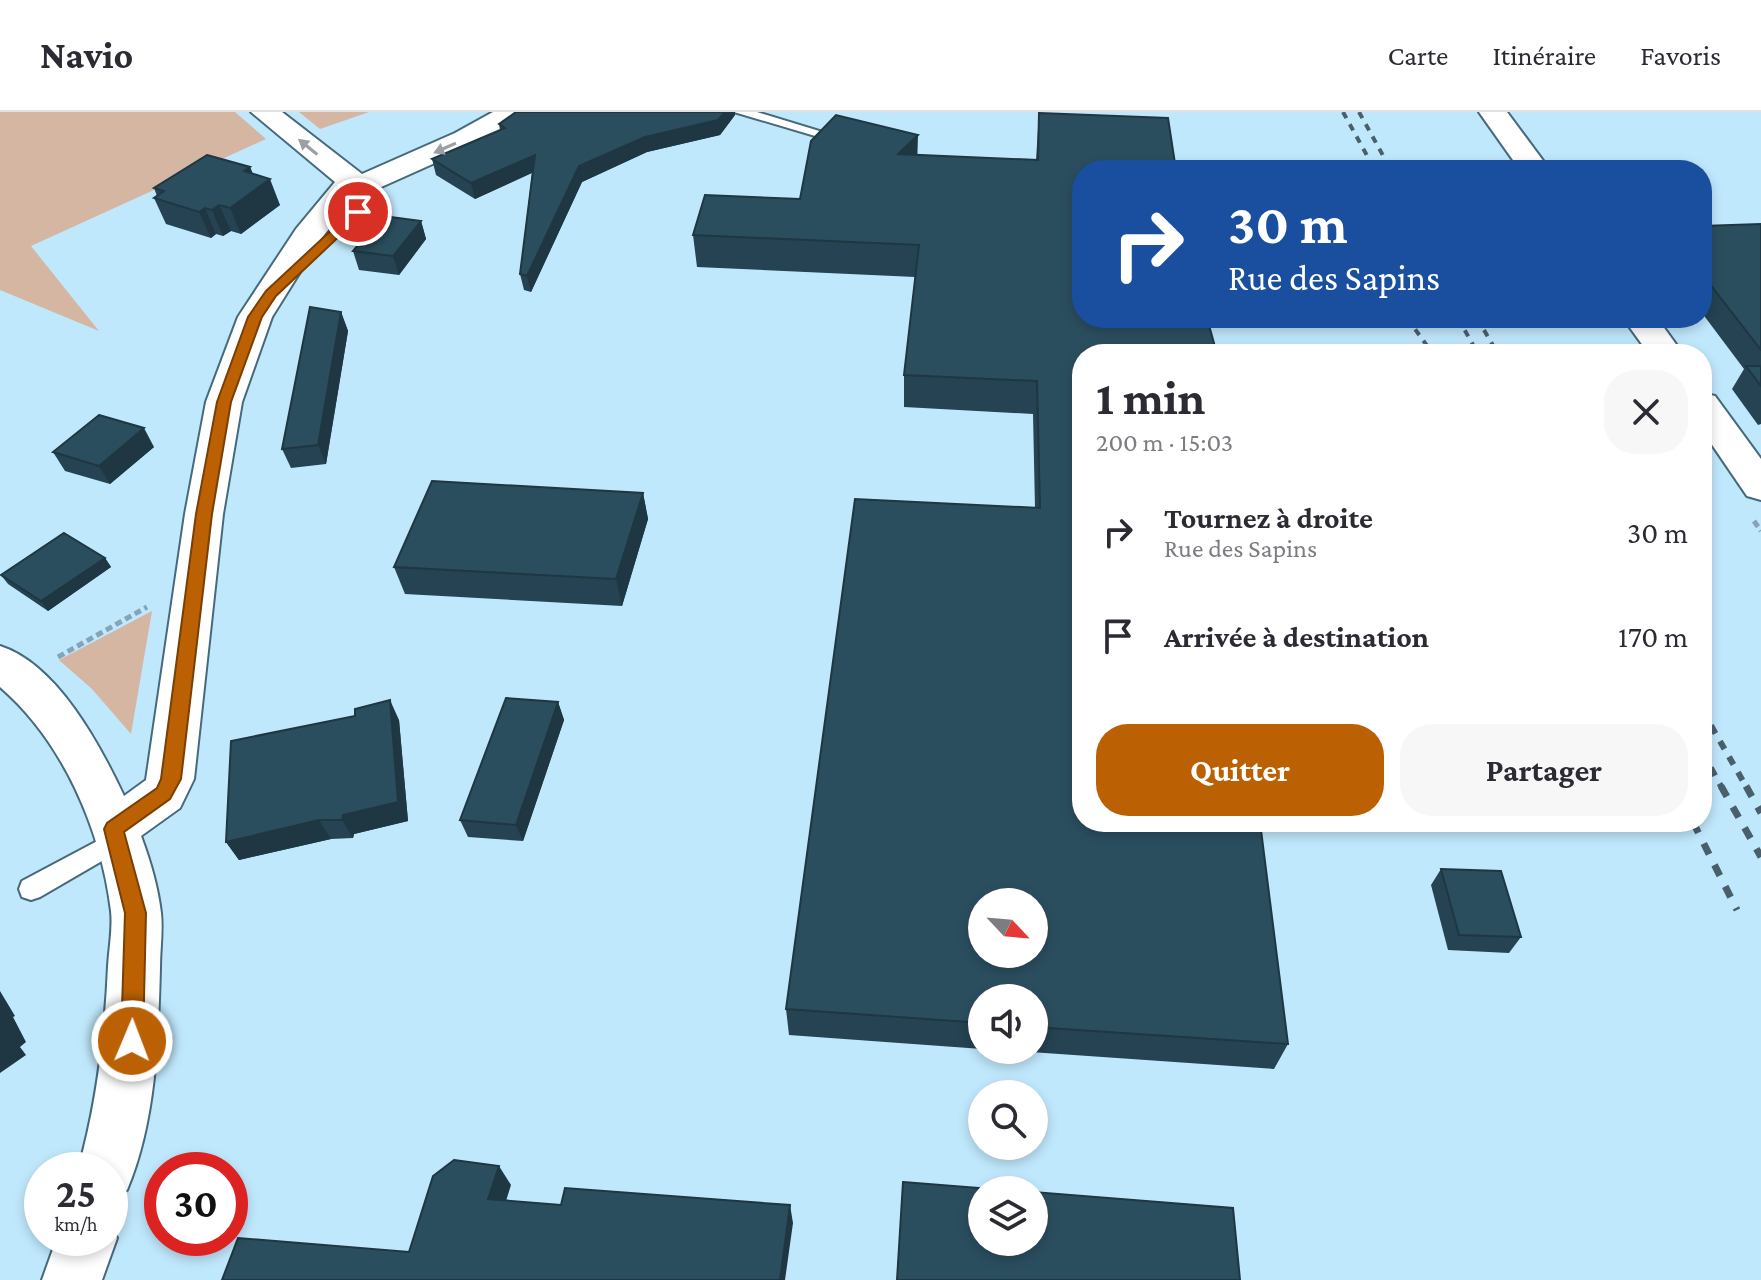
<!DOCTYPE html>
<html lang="fr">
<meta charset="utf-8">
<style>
:root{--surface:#fff;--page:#f7f7f7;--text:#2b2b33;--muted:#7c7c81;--line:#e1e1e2;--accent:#bc6103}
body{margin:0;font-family:"Crimson Pro",serif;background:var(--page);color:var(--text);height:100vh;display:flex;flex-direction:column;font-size:30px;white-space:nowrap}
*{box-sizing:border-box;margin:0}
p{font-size:26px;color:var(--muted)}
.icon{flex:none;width:44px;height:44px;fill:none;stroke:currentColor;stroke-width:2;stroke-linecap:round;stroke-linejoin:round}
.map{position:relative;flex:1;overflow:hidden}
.side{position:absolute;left:1072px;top:232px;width:640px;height:488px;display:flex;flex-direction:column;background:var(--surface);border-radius:32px;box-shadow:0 4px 12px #0003}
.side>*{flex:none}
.guide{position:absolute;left:1072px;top:48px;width:640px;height:168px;border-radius:32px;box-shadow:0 4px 12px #0003;background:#1a4fa0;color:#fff;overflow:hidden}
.needle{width:52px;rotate:116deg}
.fabs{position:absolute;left:968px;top:776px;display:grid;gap:16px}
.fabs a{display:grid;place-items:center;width:80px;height:80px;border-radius:50%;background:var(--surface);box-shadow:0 4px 12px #0003;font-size:40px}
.speed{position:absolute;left:24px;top:1040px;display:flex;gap:16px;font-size:40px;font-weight:700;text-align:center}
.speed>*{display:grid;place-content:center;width:104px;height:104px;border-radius:50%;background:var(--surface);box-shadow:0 4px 12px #0003;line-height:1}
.speed small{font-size:20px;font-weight:400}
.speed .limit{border:12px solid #d22;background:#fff;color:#111}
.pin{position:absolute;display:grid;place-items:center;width:68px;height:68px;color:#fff;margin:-34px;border:4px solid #fff;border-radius:50%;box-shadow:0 2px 8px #0007}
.me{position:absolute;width:88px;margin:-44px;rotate:1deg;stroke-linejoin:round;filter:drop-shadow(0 0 6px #0008)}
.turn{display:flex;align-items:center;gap:28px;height:168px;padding:0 24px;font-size:36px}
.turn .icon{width:104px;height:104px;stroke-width:2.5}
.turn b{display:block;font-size:56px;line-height:68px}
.round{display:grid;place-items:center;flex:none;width:84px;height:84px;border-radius:32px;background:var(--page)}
.head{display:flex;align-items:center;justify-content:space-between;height:136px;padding:0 24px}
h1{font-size:48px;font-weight:700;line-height:60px}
.cta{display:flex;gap:16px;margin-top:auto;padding:16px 24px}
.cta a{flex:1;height:92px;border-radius:32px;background:var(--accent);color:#fff;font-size:32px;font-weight:700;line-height:92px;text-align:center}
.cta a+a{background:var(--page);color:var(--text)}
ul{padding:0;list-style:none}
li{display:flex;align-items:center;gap:24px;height:104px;padding:0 24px}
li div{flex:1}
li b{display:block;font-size:30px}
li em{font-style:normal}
header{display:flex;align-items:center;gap:48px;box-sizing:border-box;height:112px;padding:0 40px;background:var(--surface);border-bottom:2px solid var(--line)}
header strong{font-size:38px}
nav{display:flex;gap:44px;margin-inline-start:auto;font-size:28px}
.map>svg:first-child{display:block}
</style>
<header>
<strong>Navio</strong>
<nav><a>Carte</a><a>Itinéraire</a><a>Favoris</a></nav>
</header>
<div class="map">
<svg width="1761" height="1168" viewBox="0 0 1761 1168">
<rect width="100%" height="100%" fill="#c0e8fd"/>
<!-- green -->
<g fill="#d4b6a3">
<path d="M0,0H235L266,27L31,134L99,219L0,178Z"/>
<path d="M299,0H369L320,17Z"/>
<path d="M152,499L131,622L92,577L59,548Z"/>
</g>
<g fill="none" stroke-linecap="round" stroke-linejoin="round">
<!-- lane casing -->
<g stroke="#466a7b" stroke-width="4">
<g id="lane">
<path d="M734,0H757L839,25L832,29Z"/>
<path d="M118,718L126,721L130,728L126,735L40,785L31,788L22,785L19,777L22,769Z"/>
</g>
</g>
<!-- street casing -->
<g stroke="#466a7b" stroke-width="4">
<g id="street">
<path d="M251,0H282L362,62L455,21L493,0H528L524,6L475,33L379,76L361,77L320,128L272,205L242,290L223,402L194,667L180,696L141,724C150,748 158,775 161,801C163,819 160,837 160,856C158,929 156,1009 127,1078L110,1085V1058H78C97,991 105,923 108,854C109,836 113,817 111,799C101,718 63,629 0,575V534C57,552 100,633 124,684L146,668L185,402L206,290L238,205L296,117L335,70Z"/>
<path d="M1479,0H1507L1550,58H1520Z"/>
<path d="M1623,206H1657L1683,242H1649Z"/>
<path d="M1702,281L1715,284L1761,347V388L1747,384L1702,318Z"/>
<path d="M110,1110L117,1126L102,1168H42L57,1126H110Z"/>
</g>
</g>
<!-- path -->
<g stroke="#85a5b6" stroke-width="5" stroke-dasharray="7 4" stroke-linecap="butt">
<path d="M1754,409L1761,419"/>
<path d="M58,545L147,495"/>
</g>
<!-- lane -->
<use href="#lane" fill="#fff" fill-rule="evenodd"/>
<!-- street -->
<use href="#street" fill="#fff" fill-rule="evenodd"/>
<!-- rail-far2 -->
<g stroke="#49606c" stroke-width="4" stroke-dasharray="7 7" stroke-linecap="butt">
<path d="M1343,0L1375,58"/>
<path d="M1359,0L1391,58"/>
<path d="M1407,206L1433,242"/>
<path d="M1458,206L1478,242"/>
<path d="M1477,206L1498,242"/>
</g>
<!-- rail-far1 -->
<g stroke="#49606c" stroke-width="6" stroke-dasharray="9 9" stroke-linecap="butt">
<path d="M1702,598L1747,676"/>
<path d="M1702,640L1722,676"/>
</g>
<!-- rail -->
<g stroke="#49606c" stroke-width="7" stroke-dasharray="12 12" stroke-linecap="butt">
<path d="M1721,674L1761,745"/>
<path d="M1746,674L1761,701"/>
<path d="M1693,710L1737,798"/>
</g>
</g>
<!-- wall -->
<g fill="#254352">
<path d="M1039,1L1082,242V710L1288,932L1274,957L1000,938H1034V886H982V937L789,923L786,897L1035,396L1033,302L904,295V263L915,165L697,155L693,123L800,87L917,43L1036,48Z"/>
<path d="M735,3L720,23L647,40L582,70L531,180L524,178L520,162L532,61L475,87L436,63L432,47L500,18L499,12Z"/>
<path d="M250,55L253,62L280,93L241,122L231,119L223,124L216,122L211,126L166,112L154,86L157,84L154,76Z"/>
<path d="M421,109L426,127L399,163L359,158L353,139Z"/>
<path d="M1761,112V312L1758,313L1732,277L1744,257L1702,201V114Z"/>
<path d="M341,200L348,219L326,352L291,356L282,337Z"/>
<path d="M154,335L110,372L65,359L53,340Z"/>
<path d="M643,381L648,407L622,494L405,482L394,455Z"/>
<path d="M105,446L111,455L48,499L8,472L1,463Z"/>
<path d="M558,590L564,608L523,729L468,725L460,708Z"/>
<path d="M399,608L408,709L354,722L353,726L331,727L239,748L226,730Z"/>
<path d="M1441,757L1521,825L1509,841L1448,838L1431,773Z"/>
</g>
<!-- shaded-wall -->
<g fill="#1e3742">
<path d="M725,0H735V3L720,23L647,40L582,70L531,180L527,164L579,54L645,25Z"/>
<path d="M918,23L917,55L898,42Z"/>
<path d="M535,43L538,58L475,87L471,71Z"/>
<path d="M250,55L258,75L270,67L280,93L241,122L230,96L244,59Z"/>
<path d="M219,93L231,119L223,124L212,98Z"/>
<path d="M205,96L216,122L211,126L199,100Z"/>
<path d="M421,109L426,127L399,163L393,144Z"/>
<path d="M341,200L348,219L326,352L318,333Z"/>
<path d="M144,316L154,335L110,372L99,354Z"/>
<path d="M643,381L648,407L622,494L616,467Z"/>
<path d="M105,446L111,455L48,499L41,489Z"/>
<path d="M390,588L399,608L408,709L354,722L353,726L342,708L343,703Z"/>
<path d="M558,590L564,608L523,729L516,713Z"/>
<path d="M319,708L331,727L239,748L226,730Z"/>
<path d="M0,879L15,904L13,905L26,930L20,935L26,943L0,961Z"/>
<path d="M499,1054L511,1073L501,1105L488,1087Z"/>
<path d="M790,1093L793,1111L785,1168H780Z"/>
</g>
<!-- building -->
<g fill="#2b4e5f" stroke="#1e3742" stroke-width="2" fill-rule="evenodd">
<path d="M516,0H725L718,8L645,25L579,54L527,164L520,162L535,43L471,71L432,47L505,16L499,12Z"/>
<path d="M1039,1L1168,6L1176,58H1082V206H1207L1217,242H1082V710H1260L1288,932L1034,915V886H982V911L786,897L855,387L1040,396L1037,269L904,263L919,133L693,123L705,83L800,87L811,29L836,3L918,23L898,42L1038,48ZM982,790H1034V842H982Z"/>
<path d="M207,43L250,55L244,59L270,67L230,96L219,93L212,98L205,96L199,100L154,86L164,79L154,76Z"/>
<path d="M383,104L421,109L393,144L353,139Z"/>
<path d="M1761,112V238L1709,171L1702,170V114Z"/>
<path d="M310,195L341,200L318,333L282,337Z"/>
<path d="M1746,254H1761V274Z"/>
<path d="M99,303L144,316L99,354L53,340Z"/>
<path d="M432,369L643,381L616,467L394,455Z"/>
<path d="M64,421L105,446L41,489L1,463Z"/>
<path d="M506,586L558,590L516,713L460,708Z"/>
<path d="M390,588L398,690L343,703L342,708H319L226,730L231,629L355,604V597Z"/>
<path d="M1441,757L1501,759L1521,825L1459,823Z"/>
<path d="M454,1048L499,1054L488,1087L561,1093L565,1076L790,1093L780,1168H222L238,1126L409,1140L433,1064Z"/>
<path d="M903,1070L1004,1078H982V1130H1034V1080L1233,1096L1240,1168H897Z"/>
</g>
<!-- one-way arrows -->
<defs><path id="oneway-solid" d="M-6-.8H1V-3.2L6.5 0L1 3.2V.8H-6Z" transform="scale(2)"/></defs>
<g fill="#9ba0a3">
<use href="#oneway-solid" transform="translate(308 35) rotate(-141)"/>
<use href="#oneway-solid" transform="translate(445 36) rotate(156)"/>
</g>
<!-- route -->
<path fill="#bc6103" stroke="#7a3f02" stroke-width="2" d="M354,97L365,100L276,184L262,205L231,290L212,402L181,667L170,687L124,720L146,801L143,929L140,936L132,939L124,936L121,929L125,801L104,717L107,711L157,676L161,667L196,402L217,290L248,205L266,179Z"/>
</svg>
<div class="fabs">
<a><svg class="needle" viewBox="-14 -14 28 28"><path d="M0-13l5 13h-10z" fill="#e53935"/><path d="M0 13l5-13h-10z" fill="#7c7c81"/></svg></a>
<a><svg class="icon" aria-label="sound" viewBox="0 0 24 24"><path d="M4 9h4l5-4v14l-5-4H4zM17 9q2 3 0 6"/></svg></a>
<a><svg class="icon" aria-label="search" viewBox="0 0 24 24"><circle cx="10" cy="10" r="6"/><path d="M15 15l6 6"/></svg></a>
<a><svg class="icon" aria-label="layers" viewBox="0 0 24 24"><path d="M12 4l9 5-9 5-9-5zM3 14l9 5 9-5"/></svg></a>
</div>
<div class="speed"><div>25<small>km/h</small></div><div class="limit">30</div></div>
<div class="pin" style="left:358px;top:100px;background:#d93025"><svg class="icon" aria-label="arrive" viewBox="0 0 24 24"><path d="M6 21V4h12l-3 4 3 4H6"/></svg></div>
<svg class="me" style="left:132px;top:929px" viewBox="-20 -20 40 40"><circle r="17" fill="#bc6103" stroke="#fff" stroke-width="3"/><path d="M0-11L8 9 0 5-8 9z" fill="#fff"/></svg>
<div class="guide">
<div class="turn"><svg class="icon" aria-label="right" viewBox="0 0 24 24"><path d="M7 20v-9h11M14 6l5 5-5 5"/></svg><div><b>30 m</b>Rue des Sapins</div></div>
</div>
<section class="side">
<div class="head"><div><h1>1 min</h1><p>200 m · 15:03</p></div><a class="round"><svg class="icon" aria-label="close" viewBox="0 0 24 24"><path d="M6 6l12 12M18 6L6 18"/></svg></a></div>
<ul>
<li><svg class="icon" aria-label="right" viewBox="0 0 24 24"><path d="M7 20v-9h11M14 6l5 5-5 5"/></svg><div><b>Tournez à droite</b><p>Rue des Sapins</p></div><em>30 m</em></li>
<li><svg class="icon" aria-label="arrive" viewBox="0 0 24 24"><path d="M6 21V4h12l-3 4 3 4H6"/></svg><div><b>Arrivée à destination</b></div><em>170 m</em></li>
</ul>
<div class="cta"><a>Quitter</a><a>Partager</a></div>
</section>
</div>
